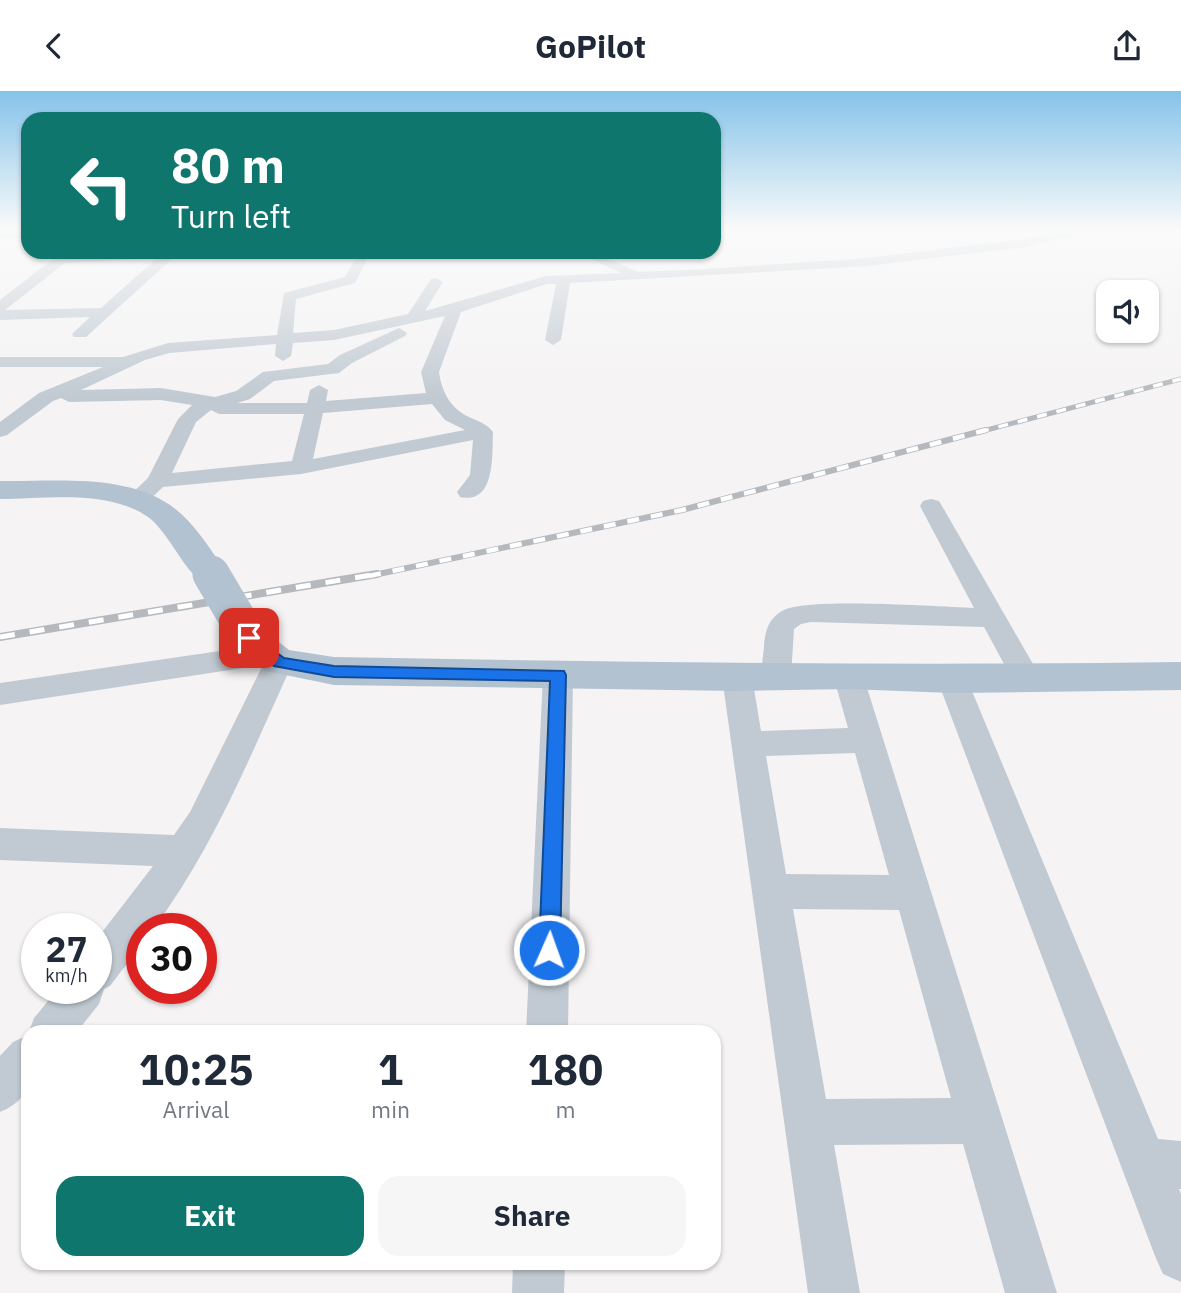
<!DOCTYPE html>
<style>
:root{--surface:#fff;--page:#f6f6f7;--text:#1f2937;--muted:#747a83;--accent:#0f766e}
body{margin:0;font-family:"IBM Plex Sans",sans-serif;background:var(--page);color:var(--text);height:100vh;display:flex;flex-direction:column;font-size:26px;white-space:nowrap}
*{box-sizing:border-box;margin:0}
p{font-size:23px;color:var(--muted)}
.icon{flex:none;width:38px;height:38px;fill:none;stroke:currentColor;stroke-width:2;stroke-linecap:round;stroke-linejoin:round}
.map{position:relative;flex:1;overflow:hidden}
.drawer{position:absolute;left:21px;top:934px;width:700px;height:245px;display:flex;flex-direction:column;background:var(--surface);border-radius:21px;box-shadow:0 2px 5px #0004}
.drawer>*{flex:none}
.hud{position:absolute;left:21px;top:21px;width:700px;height:147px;border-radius:21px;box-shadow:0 2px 5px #0004;background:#0f766e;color:#fff;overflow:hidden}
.fabs{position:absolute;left:1096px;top:189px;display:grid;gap:14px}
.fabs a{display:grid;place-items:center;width:63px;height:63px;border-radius:14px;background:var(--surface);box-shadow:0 2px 5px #0004;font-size:35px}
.speed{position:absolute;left:21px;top:822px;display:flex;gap:14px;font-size:35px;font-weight:700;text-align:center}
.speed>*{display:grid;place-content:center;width:91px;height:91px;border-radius:50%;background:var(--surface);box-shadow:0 2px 5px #0004;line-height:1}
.speed small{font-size:18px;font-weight:400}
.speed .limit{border:10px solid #d22;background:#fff;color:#111}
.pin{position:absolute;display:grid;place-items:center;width:60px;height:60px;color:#fff;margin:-30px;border-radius:14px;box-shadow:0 4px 10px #0006}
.me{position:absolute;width:77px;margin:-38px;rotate:2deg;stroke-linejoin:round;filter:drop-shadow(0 0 5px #0008)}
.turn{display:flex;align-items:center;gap:24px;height:147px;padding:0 35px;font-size:32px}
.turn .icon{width:91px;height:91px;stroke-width:2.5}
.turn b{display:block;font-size:49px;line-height:60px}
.eta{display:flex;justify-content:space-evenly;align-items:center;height:119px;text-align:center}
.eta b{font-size:42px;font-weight:700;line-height:49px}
.button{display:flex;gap:14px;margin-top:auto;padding:14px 35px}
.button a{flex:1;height:80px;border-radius:21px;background:var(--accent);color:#fff;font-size:28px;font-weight:700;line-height:80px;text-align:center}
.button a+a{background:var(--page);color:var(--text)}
header{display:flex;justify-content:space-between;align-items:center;height:91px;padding:0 35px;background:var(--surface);font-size:32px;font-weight:700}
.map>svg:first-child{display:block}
</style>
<header><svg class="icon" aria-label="back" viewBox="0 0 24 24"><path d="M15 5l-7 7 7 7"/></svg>GoPilot<svg class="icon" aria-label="share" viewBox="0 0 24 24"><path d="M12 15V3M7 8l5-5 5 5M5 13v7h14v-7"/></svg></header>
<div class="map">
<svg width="1181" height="1202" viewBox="0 0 1181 1202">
<rect width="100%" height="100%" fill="#f5f3f3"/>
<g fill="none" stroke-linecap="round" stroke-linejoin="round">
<!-- minor -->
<g fill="#c1cad2" fill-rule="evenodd">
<path d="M1070,139H1097L1025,156L867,175L570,192L561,249L553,254L545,249L556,193H547L461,221L439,281C442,301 450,317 469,326C478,330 487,333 493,341C492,363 496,414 460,406L457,401L470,384L473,349L301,383L163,396L144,414H128L125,409L148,387L178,328L192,314L161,309L69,311L61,307L53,310L7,344L0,346V331L39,302L103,276H0V266H123L168,252L277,244L284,202L345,186L359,161H371L355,192L296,208L293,242L334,239L408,223L431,188L436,187L443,191L425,220L546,185L621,182L576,161H593L638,181L707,178L867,167L1025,148ZM445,225L421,281L426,302L326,310L328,299L319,294L310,299L307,312H237L250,308L274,290L339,282L352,272L405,245L407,242L399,237L340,264L328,273L263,281L236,300L215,306L161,297L81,299L145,269L169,262L276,253L275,265L283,270L291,265L293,252L334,249ZM432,313L445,329L465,339L313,368L323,322ZM211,319L219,323H304L292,370L172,382L196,331Z"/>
<path d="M62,161H76L75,163L208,161L202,165L174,166L86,246H74L72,243L90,226L0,229V209ZM157,167L101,217L5,219L65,172Z"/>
<path d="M931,408L939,410L942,415L1041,587L1036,595L1026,598L1016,595L984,536L811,531L801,533L794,538L791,585L786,592L776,596L766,592C759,581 763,569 764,556C765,541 768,528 782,520C806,506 939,516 974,517L920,415L923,410Z"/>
<path d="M268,553L289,564L293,571C251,663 214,757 153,838H142V853L110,895L104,898L99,913L76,942L28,943L34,927L58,898H96V849L153,775L0,769V737L174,744L190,721L263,574L0,614V592Z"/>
<path d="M558,573L568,577L573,584L568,942H526L543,584L548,577Z"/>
<path d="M848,573L858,577L863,584L1057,1202H1005L963,1053L834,1054L860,1202H808L722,586L727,578L737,575L747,578L752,586L761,640L848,637L833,584L838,577ZM855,662L889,784L786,783L766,665ZM793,818L899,819L951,1007L826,1008Z"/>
<path d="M952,577L962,580L967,588L1158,1048L1181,1050V1098H1179L1181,1103V1191L1163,1183L1155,1165L937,588L942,580Z"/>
<path d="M28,944C28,980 39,1005 0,1021V965L13,951Z"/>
<path d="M513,1172H565L564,1202H512Z"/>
</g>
<!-- major -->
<g fill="#b3c2d1" fill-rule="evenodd">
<path d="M0,139H28V146L0,147Z"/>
<path d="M0,390C53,391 123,382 170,414C192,429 211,458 225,480L220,487C213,489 207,491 200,488C185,481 167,439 148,426C108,398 46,408 0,408Z"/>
<path d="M249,535L262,538L289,559L334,566C616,571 899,575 1181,571V599L952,602L848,598L737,600L334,594L266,580L236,556L231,547L236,538Z"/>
</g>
<!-- rail-far2 casing -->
<g stroke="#b5b8bd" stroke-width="5">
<path id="rail-far2" d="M979,341L1181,288"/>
</g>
<!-- rail-far1 casing -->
<g stroke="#b5b8bd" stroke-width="6">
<path id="rail-far1" d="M369,485L682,419L986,339"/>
</g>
<!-- rail casing -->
<g stroke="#b5b8bd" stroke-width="8">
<path id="rail" d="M0,546L377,483"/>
</g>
<!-- rail-far2 -->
<use href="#rail-far2" stroke="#fff" stroke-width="3.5" stroke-dasharray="10" stroke-linecap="butt"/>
<!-- rail-far1 -->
<use href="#rail-far1" stroke="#fff" stroke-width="4.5" stroke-dasharray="12" stroke-linecap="butt"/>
<!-- rail -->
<use href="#rail" stroke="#fff" stroke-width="5" stroke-dasharray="15" stroke-linecap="butt"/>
<!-- major-bridge-far1 -->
<path stroke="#b3c2d1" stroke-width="29" d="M209,480L212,485"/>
<!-- major-bridge -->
<path stroke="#b3c2d1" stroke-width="37" d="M211,483L249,547"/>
</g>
<!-- sky -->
<linearGradient id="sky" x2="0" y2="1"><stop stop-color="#85c3ea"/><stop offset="0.45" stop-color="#fafafa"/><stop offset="1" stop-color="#fafafa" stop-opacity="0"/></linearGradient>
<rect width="1181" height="308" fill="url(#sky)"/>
<!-- route -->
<path fill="#1a73e8" stroke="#114b97" stroke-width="2" d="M249,542L284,567L334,575L564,580L566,584L560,859L557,866L549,870L542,866L539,859L550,590L334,586L274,575L244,551L242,547L244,544Z"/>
</svg>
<div class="fabs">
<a><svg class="icon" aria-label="sound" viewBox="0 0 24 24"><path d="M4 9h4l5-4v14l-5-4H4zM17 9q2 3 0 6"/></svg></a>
</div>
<div class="speed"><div>27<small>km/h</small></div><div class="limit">30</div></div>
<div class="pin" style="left:249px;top:547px;background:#d93025"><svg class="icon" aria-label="arrive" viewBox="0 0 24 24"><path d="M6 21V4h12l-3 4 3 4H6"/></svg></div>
<svg class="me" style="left:549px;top:859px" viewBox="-20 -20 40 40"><circle r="17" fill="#1a73e8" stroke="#fff" stroke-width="3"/><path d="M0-11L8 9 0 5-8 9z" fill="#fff"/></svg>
<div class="hud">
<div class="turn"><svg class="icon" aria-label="left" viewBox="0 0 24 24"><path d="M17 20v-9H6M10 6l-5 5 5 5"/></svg><div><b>80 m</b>Turn left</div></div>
</div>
<section class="drawer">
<div class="eta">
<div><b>10:25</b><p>Arrival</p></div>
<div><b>1</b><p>min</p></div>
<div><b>180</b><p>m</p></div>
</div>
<div class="button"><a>Exit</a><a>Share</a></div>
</section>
</div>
